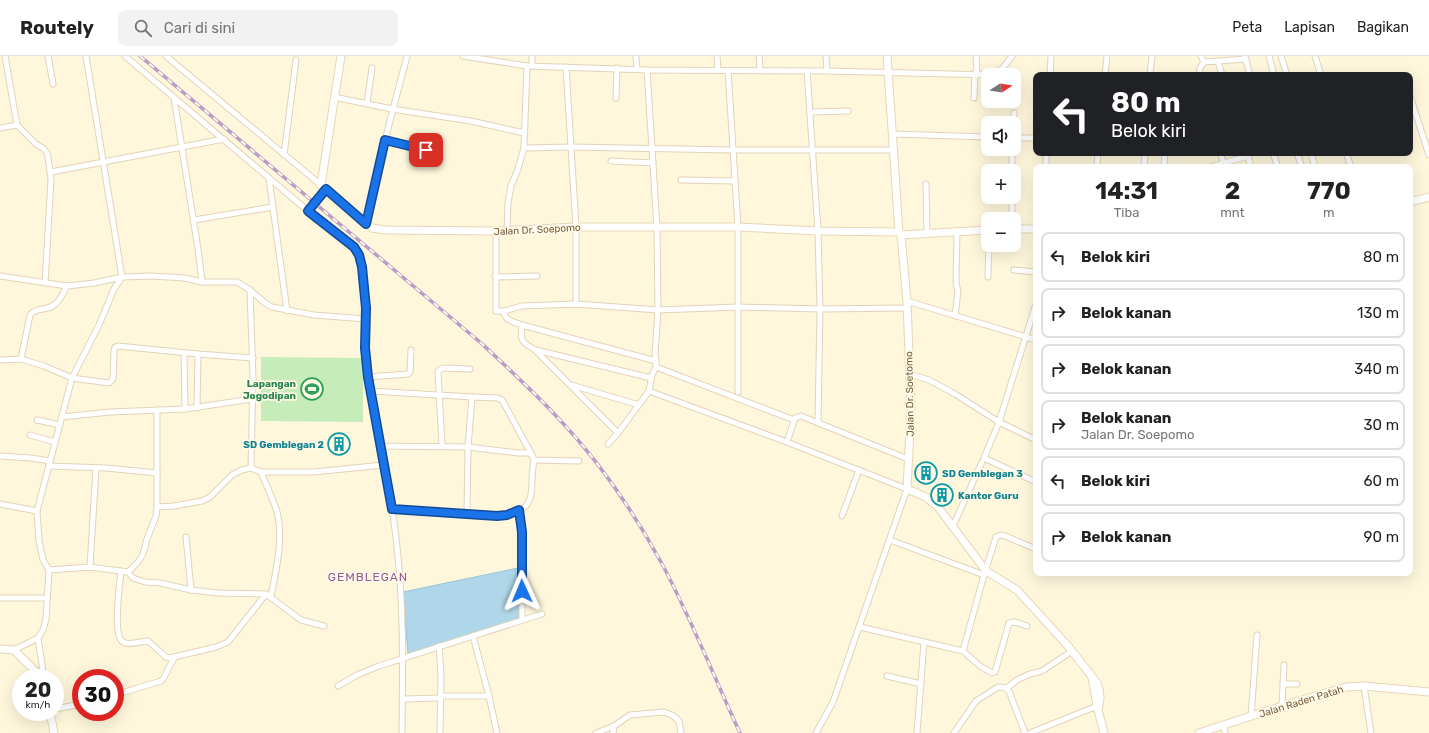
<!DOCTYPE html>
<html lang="id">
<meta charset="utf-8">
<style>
:root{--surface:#fff;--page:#f2f2f2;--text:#222;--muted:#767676;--line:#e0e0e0}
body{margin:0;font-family:Rubik,sans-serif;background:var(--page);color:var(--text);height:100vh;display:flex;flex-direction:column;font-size:15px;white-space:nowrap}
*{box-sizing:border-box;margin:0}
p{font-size:13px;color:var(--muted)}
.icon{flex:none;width:22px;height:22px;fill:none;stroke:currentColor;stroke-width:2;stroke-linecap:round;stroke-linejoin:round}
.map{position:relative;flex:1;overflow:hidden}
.sheet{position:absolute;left:1033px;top:108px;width:380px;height:412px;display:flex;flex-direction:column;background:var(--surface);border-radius:8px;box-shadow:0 4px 16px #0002}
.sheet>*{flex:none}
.hud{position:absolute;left:1033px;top:16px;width:380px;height:84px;border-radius:8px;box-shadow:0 4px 16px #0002;background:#202124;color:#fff;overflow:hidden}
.needle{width:26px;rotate:78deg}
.controls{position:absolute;left:981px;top:12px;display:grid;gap:8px}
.controls a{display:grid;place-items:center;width:40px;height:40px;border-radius:8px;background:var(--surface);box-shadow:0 4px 16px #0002;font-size:20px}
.speed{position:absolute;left:12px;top:613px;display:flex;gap:8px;font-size:20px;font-weight:700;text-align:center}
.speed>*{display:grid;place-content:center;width:52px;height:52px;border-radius:50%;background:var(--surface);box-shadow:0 4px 16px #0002;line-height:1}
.speed small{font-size:10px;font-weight:400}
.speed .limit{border:6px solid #d22;background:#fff;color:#111}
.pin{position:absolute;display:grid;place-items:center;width:34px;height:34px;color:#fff;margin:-17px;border-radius:8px;box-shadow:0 2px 6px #0006}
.me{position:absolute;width:44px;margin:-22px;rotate:359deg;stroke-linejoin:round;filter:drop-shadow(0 0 3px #0008)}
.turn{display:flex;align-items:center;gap:14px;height:84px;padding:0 12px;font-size:18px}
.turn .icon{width:52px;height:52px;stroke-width:2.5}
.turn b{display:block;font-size:28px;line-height:34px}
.eta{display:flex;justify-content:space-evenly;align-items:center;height:68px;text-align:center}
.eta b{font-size:24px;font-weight:700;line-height:28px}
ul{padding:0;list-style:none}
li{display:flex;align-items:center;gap:12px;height:50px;margin:0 8px 6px;padding:0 4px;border:2px solid var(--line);border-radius:8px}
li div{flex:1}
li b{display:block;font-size:15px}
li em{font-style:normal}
header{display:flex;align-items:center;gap:24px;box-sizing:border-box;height:56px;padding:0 20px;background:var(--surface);border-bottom:1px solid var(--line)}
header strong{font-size:19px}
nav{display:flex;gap:22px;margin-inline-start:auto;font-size:14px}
.search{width:280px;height:36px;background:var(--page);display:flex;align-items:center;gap:10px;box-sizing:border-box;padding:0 14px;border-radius:8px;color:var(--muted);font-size:15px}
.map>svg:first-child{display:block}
</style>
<header>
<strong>Routely</strong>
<div class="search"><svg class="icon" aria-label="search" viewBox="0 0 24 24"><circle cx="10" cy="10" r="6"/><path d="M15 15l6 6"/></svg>Cari di sini</div>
<nav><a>Peta</a><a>Lapisan</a><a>Bagikan</a></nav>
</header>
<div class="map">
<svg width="1429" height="677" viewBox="0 0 1429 677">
<rect width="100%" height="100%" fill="#fef7dc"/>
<!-- green -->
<path fill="#c6ecba" d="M261,301L363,302V366L261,365Z"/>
<!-- water -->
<path fill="#b0d7e9" stroke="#95c5dc" d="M518,512L519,564L408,598L403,536Z"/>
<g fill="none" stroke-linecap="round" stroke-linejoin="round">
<!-- street casing -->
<g stroke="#e3d3b8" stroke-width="7">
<g id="street">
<path d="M5,0L17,69L36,88L44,93L47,97L48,101L51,124L45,227"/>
<path d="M48,0L53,28"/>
<path d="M125,0L308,155L353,191L359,199L362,211L366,252L365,298L380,390L468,391L518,397H531L534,404L579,405"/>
<path d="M166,0L321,129"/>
<path d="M463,0L527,10L647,14L827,15L991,19L1003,12L1012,0"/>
<path d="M532,0V10"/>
<path d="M636,0L637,13"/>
<path d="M717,0L718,14"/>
<path d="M759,0L760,15"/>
<path d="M826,0L827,15"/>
<path d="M976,0L977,17"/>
<path d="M1201,0L1204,6L1218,5L1222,19"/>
<path d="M1269,0L1274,19"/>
<path d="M1281,0L1287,19"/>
<path d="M1315,0L1321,19"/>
<path d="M1245,1L1250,19"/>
<path d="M1218,5L1246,3"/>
<path d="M566,11L576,171V248"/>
<path d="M647,14L657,172L658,254L655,298L656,305"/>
<path d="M728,15L738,171V336"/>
<path d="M807,15L818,175L820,253L818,367"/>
<path d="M1050,19L1051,0"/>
<path d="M1105,19L1107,0"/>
<path d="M1150,19L1152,0"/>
<path d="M1199,19L1200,12L1204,6"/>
<path d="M1410,40L1429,99"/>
<path d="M334,41L392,53L471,65L524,77"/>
<path d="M174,42L198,193L202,226"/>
<path d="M616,42L617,12"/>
<path d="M974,42L975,17"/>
<path d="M367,47L372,12"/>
<path d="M810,56L848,55"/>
<path d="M1013,67L1014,57"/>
<path d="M0,72L17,69"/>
<path d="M893,78L988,81"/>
<path d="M1014,82H1036"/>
<path d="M385,84L426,94"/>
<path d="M524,92L571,91L732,94H894"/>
<path d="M1012,93V115"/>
<path d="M1046,97V111"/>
<path d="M1220,97L1225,111"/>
<path d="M1247,97L1251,111"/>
<path d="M1273,97L1278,111"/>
<path d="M1297,97L1302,111"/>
<path d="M1311,97L1315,111"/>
<path d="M1346,97L1351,111"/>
<path d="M284,99L296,4"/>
<path d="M611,105L653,107"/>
<path d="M1164,109L1165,97"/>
<path d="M1097,111L1098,97"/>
<path d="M1144,111L1145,97"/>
<path d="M1210,111L1248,100"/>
<path d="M51,116L224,83"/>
<path d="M269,122L287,255"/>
<path d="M681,124L735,125"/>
<path d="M926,128L927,178"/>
<path d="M1012,141V163"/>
<path d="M308,155L325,133"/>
<path d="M194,164L273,151"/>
<path d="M366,168L385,84L407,0"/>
<path d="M496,175V255H504C504,265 515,266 522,269L656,305V311L794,364"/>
<path d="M507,175L508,147L511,130L518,113L524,92L527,10"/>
<path d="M1014,214L1036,216"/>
<path d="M0,220L67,230L94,227L122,221L151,220L185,222L202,226H237L250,234L265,247L272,251L314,259L366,263"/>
<path d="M495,221L537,220"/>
<path d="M988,221L989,189"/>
<path d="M250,234L253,322L251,412"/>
<path d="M907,245L1036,284"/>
<path d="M1036,248L999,366L984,402L1036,426"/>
<path d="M504,255L522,250L576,248L658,254L738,251L820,253L907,252"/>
<path d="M955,260L958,235L956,227L957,175"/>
<path d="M522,269C520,284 521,286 534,293L618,377"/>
<path d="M536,294L651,322"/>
<path d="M184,297L185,353"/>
<path d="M21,303L30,259C36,251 47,255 54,249C60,245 64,236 67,230"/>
<path d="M0,304L21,303L44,310L72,322L109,327L113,323L114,295L115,291L118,290L198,298L253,302"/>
<path d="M910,318L929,324L955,338L999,366L1036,384"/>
<path d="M368,321L408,318L410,316L411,294"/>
<path d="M571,329L639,349"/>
<path d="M371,335L472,341L498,342L502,344L531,397"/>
<path d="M649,335L652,319L656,311"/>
<path d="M197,352L198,298"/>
<path d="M62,361L110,356L185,353L252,343"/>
<path d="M37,364L60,369"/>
<path d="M30,379L55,386"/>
<path d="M787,386L795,362L801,360L908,403"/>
<path d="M608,388L618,377L649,335L784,385L907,433L833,646L816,677"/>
<path d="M380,390C384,411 389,432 392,453C404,527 403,602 402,677"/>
<path d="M442,390L438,315L443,312L470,313"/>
<path d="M0,400L31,402L50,405"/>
<path d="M49,410L106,412L157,417"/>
<path d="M261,416C266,429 273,443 277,456C284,483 276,514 271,540"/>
<path d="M0,448L37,455"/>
<path d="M157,451V354"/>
<path d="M392,453L497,460C542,455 528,436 534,404"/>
<path d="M519,454L522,476V564"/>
<path d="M467,458L468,391L472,341"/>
<path d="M842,460L859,414"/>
<path d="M953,470L982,406"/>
<path d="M186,481L191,534"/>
<path d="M890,484L984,519"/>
<path d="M90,511L96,412"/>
<path d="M49,514L90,511L128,516L138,506L143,498L147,483L156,460L157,451L174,450L202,445L210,441L232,419L242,414L251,412L261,416H314L383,409"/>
<path d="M121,515C120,527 112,579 123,586C130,590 140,585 148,585L166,601L170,602L216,591L228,586L266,538"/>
<path d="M128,516L133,522L145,526L160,527L191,534L218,537L266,538L301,564L324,570"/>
<path d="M0,542H47"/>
<path d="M860,571L963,595L980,610L992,617L995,616L1009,567L1015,566L1027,570"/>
<path d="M473,580L489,640L497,677"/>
<path d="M38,582L44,622"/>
<path d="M439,590L441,619L440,677"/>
<path d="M14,594L38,582L43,574L46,563L49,514L43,504L39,485L37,455L72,322L99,269L114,233L122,221L86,0"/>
<path d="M963,595L984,519L996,481L1001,479L1005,480L1036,493"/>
<path d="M887,620L921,628"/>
<path d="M1283,628H1297"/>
<path d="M338,630L357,619L379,610L542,558"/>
<path d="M1364,630L1371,677"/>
<path d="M1007,632L1017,624L1030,618L1042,615L1072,595"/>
<path d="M115,639L161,625L163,623L174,602"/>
<path d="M441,640H489"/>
<path d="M403,643L441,642"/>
<path d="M1282,650L1284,609"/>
<path d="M55,653L81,648"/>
<path d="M1251,661L1257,579"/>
<path d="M1224,669L1225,677"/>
<path d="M596,677L614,670"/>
<path d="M613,677L614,670L630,659L664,656L672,659L679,665L681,677"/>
<path d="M917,677L924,586"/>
<path d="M954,677L976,645L998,631C1003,631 1006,631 1009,635L1025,677"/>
<path d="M1030,677L1097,650"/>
</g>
</g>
<!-- secondary casing -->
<g stroke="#e8d6b5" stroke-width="9">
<g id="secondary">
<path d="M341,0L321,129L372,172L385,174L496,175L576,171H738L818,175L899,176"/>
<path d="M887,0L899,176L901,179L907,245L911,353L907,433L926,441L938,451L986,515L1017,534L1068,590L1097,627C1101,636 1101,644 1098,653"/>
<path d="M1410,146L1429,141"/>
<path d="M1014,173H1036"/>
<path d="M901,179L988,174"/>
<path d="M0,593L14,594L42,622"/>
<path d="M1092,621L1097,650L1104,677"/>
<path d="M50,656L54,677"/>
<path d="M1199,677L1282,650L1346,631L1364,630L1429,636"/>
</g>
</g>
<!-- street -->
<use href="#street" stroke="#fff" stroke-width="5"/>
<!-- secondary -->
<use href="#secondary" stroke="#fff" stroke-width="7"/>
<!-- rail casing -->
<g stroke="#ba9cc7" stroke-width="3.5">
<path id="rail" d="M140,0L481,287C508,312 534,336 559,363C599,405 633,455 661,506C690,560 714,621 740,677"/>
</g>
<!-- rail -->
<use href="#rail" stroke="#fff9e5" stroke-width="2" stroke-dasharray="6" stroke-linecap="butt"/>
</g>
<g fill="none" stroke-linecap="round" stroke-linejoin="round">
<!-- route casing -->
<g stroke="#114b97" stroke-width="10">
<path id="route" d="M426,94L385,84L366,168L326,133L308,155L354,191L359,199L362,211L366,252L365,292L368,321L392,453L497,460L507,459L519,454L522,476V535"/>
</g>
<!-- route -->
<use href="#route" stroke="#1a73e8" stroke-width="7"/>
</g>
<!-- icons -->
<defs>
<g id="stadium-ring" transform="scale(1.15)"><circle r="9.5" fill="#fff9e5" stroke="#2e9e5b" stroke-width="1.5"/><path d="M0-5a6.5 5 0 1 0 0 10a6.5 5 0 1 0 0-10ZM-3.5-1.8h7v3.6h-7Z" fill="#2e9e5b"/></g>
<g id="building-ring" transform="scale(1.15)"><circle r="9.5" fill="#fff9e5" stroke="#0f9aa8" stroke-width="1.5"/><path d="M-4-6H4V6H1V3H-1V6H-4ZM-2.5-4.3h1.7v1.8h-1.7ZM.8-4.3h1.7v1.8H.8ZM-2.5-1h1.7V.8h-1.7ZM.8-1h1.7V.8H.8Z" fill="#0f9aa8"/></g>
</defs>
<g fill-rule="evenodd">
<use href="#stadium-ring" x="312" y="333"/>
<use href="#building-ring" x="339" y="388"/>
<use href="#building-ring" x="926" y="417"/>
<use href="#building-ring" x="942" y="439"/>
</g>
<g text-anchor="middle" stroke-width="3.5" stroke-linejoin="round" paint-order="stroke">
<!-- street labels -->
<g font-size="10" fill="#755e43" stroke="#fff9e5">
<text transform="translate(537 173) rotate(-3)" y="4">Jalan Dr. Soepomo</text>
<text transform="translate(909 338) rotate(-91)" y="4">Jalan Dr. Soetomo</text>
<text transform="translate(1301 645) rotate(-17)" y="4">Jalan Raden Patah</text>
</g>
<!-- leisure labels -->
<g font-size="10" font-weight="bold" fill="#27864d" stroke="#fff9e5" text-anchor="end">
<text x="296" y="331">Lapangan<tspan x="296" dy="12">Jogodipan</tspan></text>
</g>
<!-- culture labels -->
<g font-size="10" font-weight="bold" fill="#0d838f" stroke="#fff9e5" text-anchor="start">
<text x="324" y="392" text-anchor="end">SD Gemblegan 2</text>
<text x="942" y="421">SD Gemblegan 3</text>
<text x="958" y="443">Kantor Guru</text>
</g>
<!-- quarter labels -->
<g font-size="12" letter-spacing="1" fill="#905e9a" stroke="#fff9e5">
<text x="368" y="525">GEMBLEGAN</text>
</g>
</g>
</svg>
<div class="controls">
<a><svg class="needle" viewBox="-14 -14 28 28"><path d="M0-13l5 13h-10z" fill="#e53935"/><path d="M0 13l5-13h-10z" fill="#767676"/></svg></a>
<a><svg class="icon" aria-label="sound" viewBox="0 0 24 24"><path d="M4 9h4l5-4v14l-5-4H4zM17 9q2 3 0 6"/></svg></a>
<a>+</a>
<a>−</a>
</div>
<div class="speed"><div>20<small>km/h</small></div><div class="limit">30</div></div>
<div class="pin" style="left:426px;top:94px;background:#d93025"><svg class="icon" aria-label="arrive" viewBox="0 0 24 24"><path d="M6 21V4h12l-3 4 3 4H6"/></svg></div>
<svg class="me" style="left:522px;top:535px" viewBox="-20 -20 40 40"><path d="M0-17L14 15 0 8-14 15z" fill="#1a73e8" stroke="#fff" stroke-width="4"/></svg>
<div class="hud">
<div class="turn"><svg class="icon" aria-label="left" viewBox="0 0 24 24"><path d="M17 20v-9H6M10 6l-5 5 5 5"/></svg><div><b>80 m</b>Belok kiri</div></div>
</div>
<section class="sheet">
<div class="eta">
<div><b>14:31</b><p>Tiba</p></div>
<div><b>2</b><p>mnt</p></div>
<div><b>770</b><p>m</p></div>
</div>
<ul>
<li><svg class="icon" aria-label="left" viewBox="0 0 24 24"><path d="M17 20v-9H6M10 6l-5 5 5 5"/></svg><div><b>Belok kiri</b></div><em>80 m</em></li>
<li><svg class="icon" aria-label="right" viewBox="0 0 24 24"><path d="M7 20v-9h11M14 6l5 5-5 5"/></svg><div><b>Belok kanan</b></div><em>130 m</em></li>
<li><svg class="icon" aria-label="right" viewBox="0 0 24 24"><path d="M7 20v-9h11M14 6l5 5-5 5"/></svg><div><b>Belok kanan</b></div><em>340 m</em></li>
<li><svg class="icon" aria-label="right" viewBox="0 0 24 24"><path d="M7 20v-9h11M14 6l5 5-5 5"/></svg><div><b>Belok kanan</b><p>Jalan Dr. Soepomo</p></div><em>30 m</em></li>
<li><svg class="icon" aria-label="left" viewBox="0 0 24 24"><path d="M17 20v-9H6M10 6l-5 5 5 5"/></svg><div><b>Belok kiri</b></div><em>60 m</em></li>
<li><svg class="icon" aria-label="right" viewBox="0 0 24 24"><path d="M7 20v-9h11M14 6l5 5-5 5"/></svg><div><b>Belok kanan</b></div><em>90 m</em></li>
</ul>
</section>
</div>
